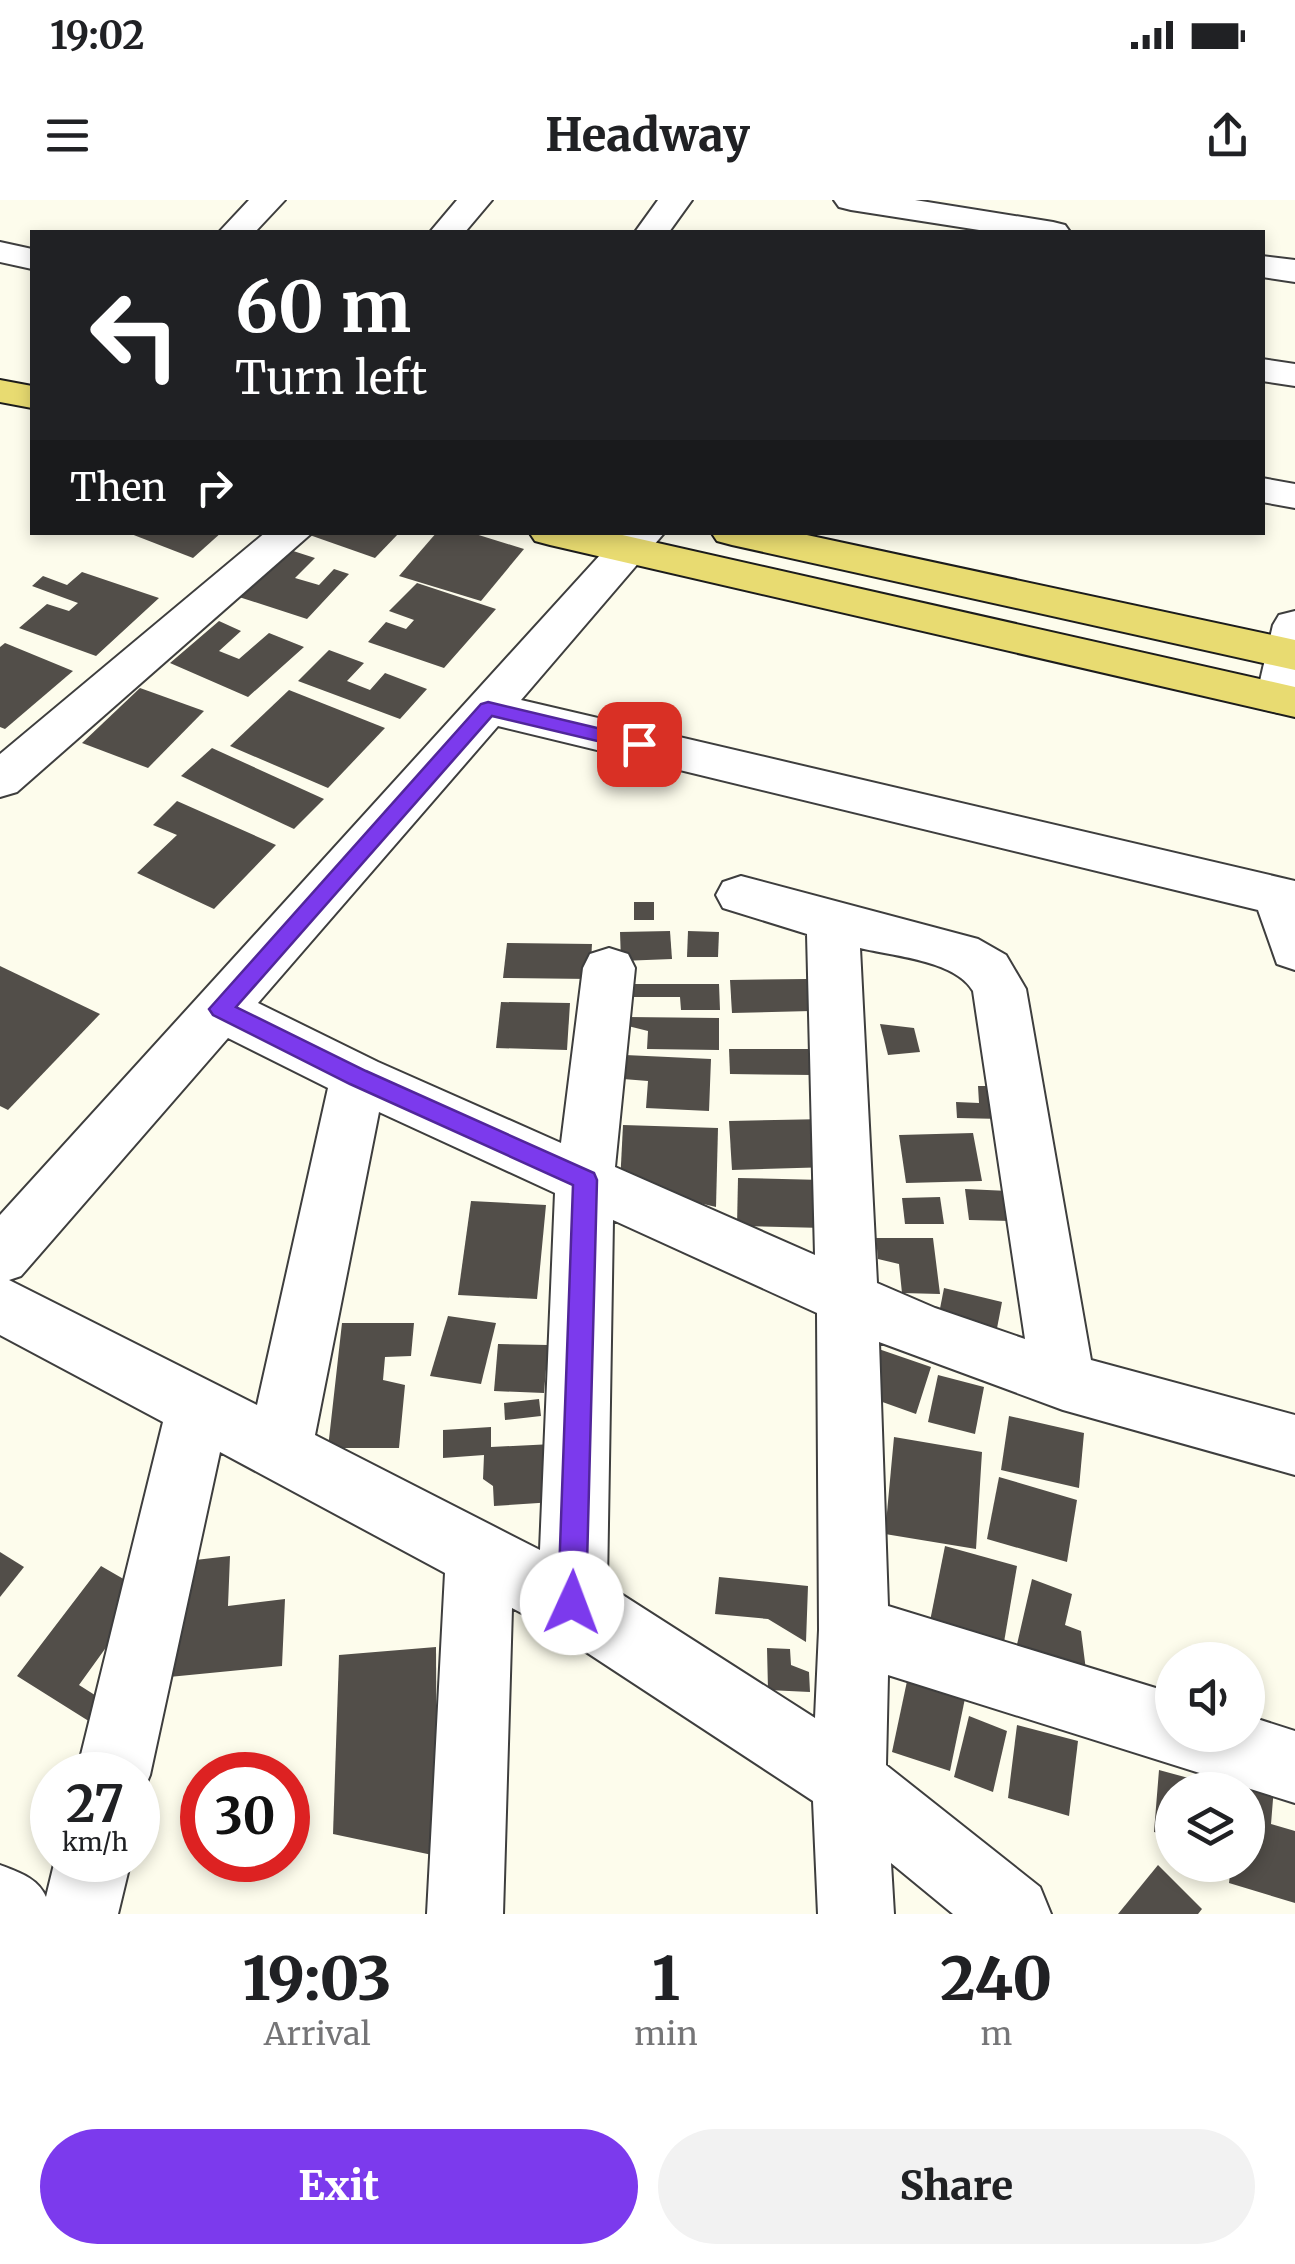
<!DOCTYPE html>
<style>
:root{--surface:#fff;--page:#f2f2f2;--text:#202124;--muted:#757577;--accent:#7c3aed}
body{margin:0;font-family:Merriweather,serif;background:var(--page);color:var(--text);height:100vh;display:flex;flex-direction:column;font-size:38px;white-space:nowrap}
*{box-sizing:border-box;margin:0}
p{font-size:32px;color:var(--muted)}
.icon{flex:none;width:55px;height:55px;fill:none;stroke:currentColor;stroke-width:2;stroke-linecap:round;stroke-linejoin:round}
.map{position:relative;height:1714px;overflow:hidden}
.panel{display:flex;flex-direction:column;background:var(--surface);flex:1}
.panel>*{flex:none}
.hud{position:absolute;left:30px;top:30px;width:1235px;height:305px;border-radius:0px;box-shadow:0 5px 15px #0003;background:#202124;color:#fff;overflow:hidden}
.controls{position:absolute;left:1155px;top:1442px;display:grid;gap:20px}
.controls a{display:grid;place-items:center;width:110px;height:110px;border-radius:50%;background:var(--surface);box-shadow:0 5px 15px #0003;font-size:50px}
.speed{position:absolute;left:30px;top:1552px;display:flex;gap:20px;font-size:50px;font-weight:700;text-align:center}
.speed>*{display:grid;place-content:center;width:130px;height:130px;border-radius:50%;background:var(--surface);box-shadow:0 5px 15px #0003;line-height:1}
.speed small{font-size:25px;font-weight:400}
.speed .limit{border:15px solid #d22;background:#fff;color:#111}
.pin{position:absolute;display:grid;place-items:center;width:85px;height:85px;color:#fff;margin:-42px;border-radius:20px;box-shadow:0 5px 15px #0006}
.me{position:absolute;width:110px;margin:-55px;rotate:2deg;stroke-linejoin:round;filter:drop-shadow(0 0 8px #0008)}
.turn{display:flex;align-items:center;gap:35px;height:210px;padding:0 40px;font-size:45px}
.turn .icon{width:130px;height:130px;stroke-width:2.5}
.turn b{display:block;font-size:70px;line-height:85px}
.then{display:flex;align-items:center;height:95px;padding:0 40px;background:#0003;gap:20px;font-size:38px}
.eta{display:flex;justify-content:space-evenly;align-items:center;height:170px;text-align:center}
.eta b{font-size:60px;font-weight:800;line-height:70px}
.button{display:flex;gap:20px;margin-top:auto;padding:20px 40px}
.button a{flex:1;height:115px;border-radius:60px;background:var(--accent);color:#fff;font-size:40px;font-weight:800;line-height:115px;text-align:center}
.button a+a{background:var(--page);color:var(--text)}
.status{display:flex;justify-content:space-between;align-items:center;height:70px;padding:0 50px;background:var(--surface);direction:ltr}
.status svg{height:28px;fill:currentColor}
header{display:flex;justify-content:space-between;align-items:center;height:130px;padding:0 40px;background:var(--surface);font-size:45px;font-weight:800}
.map>svg:first-child{display:block}
</style>
<div class="status"><b>19:02</b><svg viewBox="0 0 49 12"><path d="M0 12V9h3v3zM5 12V6h3v6zM10 12V3h3v9zM15 12V0h3v12zM26 1h20v11H26zM47 4h2v5h-2z"/></svg></div>
<header><svg class="icon" aria-label="menu" viewBox="0 0 24 24"><path d="M4 6h16M4 12h16M4 18h16"/></svg>Headway<svg class="icon" aria-label="share" viewBox="0 0 24 24"><path d="M12 15V3M7 8l5-5 5 5M5 13v7h14v-7"/></svg></header>
<div class="map">
<svg width="1295" height="1714" viewBox="0 0 1295 1714">
<rect width="100%" height="100%" fill="#fdfcec"/>
<!-- building -->
<g fill="#524e49">
<path d="M126,332H222L193,358Z"/>
<path d="M301,332H400L375,358Z"/>
<path d="M437,332H469L524,349L481,401L399,376Z"/>
<path d="M287,349L315,358L295,378L319,385L334,369L349,374L307,419L239,397Z"/>
<path d="M82,372L159,398L96,456L19,428L47,404L69,411L78,403L32,386L43,376L67,385Z"/>
<path d="M417,383L496,409L444,468L368,442L386,422L406,429L414,420L389,411Z"/>
<path d="M219,421L241,431L219,451L239,459L269,433L304,447L248,497L170,463Z"/>
<path d="M5,443L73,471L5,529L0,527V447Z"/>
<path d="M329,450L364,463L347,481L370,490L385,473L427,489L400,519L298,481Z"/>
<path d="M140,488L204,511L148,568L82,543Z"/>
<path d="M289,490L385,528L328,588L230,546Z"/>
<path d="M212,548L324,599L294,629L181,576Z"/>
<path d="M177,601L276,645L214,709L137,673L177,635L153,625Z"/>
<rect x="634" y="702" width="20" height="18"/>
<path d="M670,731L672,759L621,761L620,732Z"/>
<path d="M688,731L719,732L718,757H687Z"/>
<path d="M507,743L592,744L590,779L503,778Z"/>
<path d="M0,766L100,814L8,910L0,906Z"/>
<path d="M808,779L811,811L732,813L730,780Z"/>
<path d="M632,784H719L720,810H681L680,797H631Z"/>
<path d="M501,802L570,803L567,850L496,848Z"/>
<path d="M628,817L719,818V850L647,849L648,831L628,826Z"/>
<path d="M880,824L914,828L920,852L888,855Z"/>
<path d="M729,849H812L814,875L730,874Z"/>
<path d="M625,855L711,859L709,911L646,908L648,881L623,879Z"/>
<path d="M978,886H998L1002,919L957,918L956,902L979,903Z"/>
<path d="M827,919L832,967L732,970L729,921Z"/>
<path d="M623,925L718,928L716,1007L620,984Z"/>
<path d="M973,933L982,981L906,983L899,935Z"/>
<path d="M738,978L823,980L824,1028L737,1026Z"/>
<path d="M965,989L1009,991L1012,1021L969,1020Z"/>
<path d="M940,997L944,1024H905L902,998Z"/>
<path d="M471,1001L546,1005L537,1099L458,1095Z"/>
<path d="M876,1038H933L940,1094L902,1093L899,1064L878,1059Z"/>
<path d="M944,1088L1002,1102L995,1139L937,1124Z"/>
<path d="M448,1116L496,1123L481,1184L430,1176Z"/>
<path d="M342,1123H414L411,1156L385,1157L383,1180L405,1185L399,1248H328Z"/>
<path d="M498,1144L548,1145L544,1193L494,1191Z"/>
<path d="M867,1145L931,1167L916,1214L874,1199L881,1179L860,1165Z"/>
<path d="M938,1175L984,1187L975,1234L928,1222Z"/>
<path d="M539,1199L541,1216L505,1220L504,1203Z"/>
<path d="M1009,1216L1084,1233L1079,1288L1001,1270Z"/>
<path d="M491,1227V1247L553,1244L554,1302L494,1306L493,1286L483,1279L484,1255L443,1258V1230Z"/>
<path d="M894,1237L982,1252L976,1349L885,1334Z"/>
<path d="M999,1277L1077,1300L1067,1362L987,1339Z"/>
<path d="M945,1346L1017,1366L1003,1448L929,1426Z"/>
<path d="M0,1352L24,1367L0,1397Z"/>
<path d="M230,1356L228,1406L285,1399L282,1466L169,1477L178,1362Z"/>
<path d="M101,1366L146,1392L79,1485L109,1504L95,1525L17,1476Z"/>
<path d="M719,1377L808,1386L806,1442L768,1419L715,1414Z"/>
<path d="M1032,1379L1072,1394L1065,1425L1081,1431L1087,1478L1015,1453Z"/>
<path d="M436,1447L437,1656L333,1634L339,1455Z"/>
<path d="M767,1448L790,1449L791,1465L809,1472L810,1492L768,1490Z"/>
<path d="M910,1467L968,1484L950,1571L892,1552Z"/>
<path d="M969,1516L1007,1531L993,1592L954,1577Z"/>
<path d="M1017,1525L1078,1541L1069,1616L1008,1598Z"/>
<path d="M1159,1570L1229,1589V1590H1172V1637L1154,1632Z"/>
<path d="M1238,1576L1274,1587L1271,1624L1295,1631V1703L1229,1683L1231,1665H1248V1590H1237Z"/>
<path d="M1158,1665L1202,1709L1198,1714H1118Z"/>
</g>
<g fill="none" stroke-linecap="round" stroke-linejoin="round">
<!-- minor casing -->
<g stroke="#3e3e3e" stroke-width="4">
<g id="minor">
<path d="M249,0H285L255,32H219Z"/>
<path d="M457,0H492L465,32H430Z"/>
<path d="M658,0H692L669,32H635Z"/>
<path d="M834,0H915L1053,22L1065,25L1070,32H992L851,10L839,7Z"/>
<path d="M0,42L32,49V69L0,62Z"/>
<path d="M1262,56L1295,60V82L1262,77Z"/>
<path d="M1262,159L1295,164V186L1262,181Z"/>
<path d="M1262,278L1295,284V308L1262,302Z"/>
<path d="M266,332H313L17,592L0,597V554Z"/>
<path d="M621,332H665L521,500L1295,681V770L1277,764L1258,710L498,526L258,803L378,862L561,943L583,768L590,754L609,748L628,754L635,768L615,967L815,1055L807,734L723,708L716,695L723,682L741,676L978,739L1006,755L1026,789L1091,1160L1295,1215V1275L1063,1210L879,1142L888,1406L1172,1493V1535H1248V1516L1295,1531V1603L888,1475L886,1565L1040,1687L1051,1714H953L891,1663L894,1714H818L813,1601L548,1427L512,1408L503,1714H427L445,1373L220,1252L150,1575L139,1601L138,1575H76L163,1222L0,1135V1015ZM860,748C892,756 955,760 973,791L1025,1139L935,1108L877,1083ZM228,838L328,888L257,1205L9,1080L21,1076ZM379,912L555,993L540,1350L315,1235ZM613,1020L817,1113L819,1430L815,1518L607,1385Z"/>
<path d="M1295,411V509L1279,513L1263,509L1256,498L1273,425L1279,415Z"/>
<path d="M55,1660H131L118,1714H0V1665C18,1672 38,1678 46,1697Z"/>
</g>
</g>
<!-- major casing -->
<g stroke="#1c1c1c" stroke-width="4">
<g id="major">
<path d="M0,180L32,186V208L0,202Z"/>
<path d="M529,332H609L1295,487V517L550,345L535,341Z"/>
<path d="M711,332H793L1295,440V470L732,345L717,341Z"/>
</g>
</g>
<!-- minor -->
<use href="#minor" fill="#fff" fill-rule="evenodd"/>
<!-- major -->
<use href="#major" fill="#e8db71" fill-rule="evenodd"/>
</g>
<!-- route -->
<path fill="#7c3aed" stroke="#51269a" stroke-width="2.5" d="M488,502L639,538L649,544L639,551L492,516L236,807L366,871L594,973L597,980L586,1403L582,1413L572,1417L562,1413L558,1403L573,985L350,884L213,815L209,809L481,504Z"/>
</svg>
<div class="controls">
<a><svg class="icon" aria-label="sound" viewBox="0 0 24 24"><path d="M4 9h4l5-4v14l-5-4H4zM17 9q2 3 0 6"/></svg></a>
<a><svg class="icon" aria-label="layers" viewBox="0 0 24 24"><path d="M12 4l9 5-9 5-9-5zM3 14l9 5 9-5"/></svg></a>
</div>
<div class="speed"><div>27<small>km/h</small></div><div class="limit">30</div></div>
<div class="pin" style="left:639px;top:544px;background:#d93025"><svg class="icon" aria-label="arrive" viewBox="0 0 24 24"><path d="M6 21V4h12l-3 4 3 4H6"/></svg></div>
<svg class="me" style="left:572px;top:1403px" viewBox="-20 -20 40 40"><circle r="19" fill="#fff"/><path d="M0-13L10 11 0 6-10 11z" fill="#7c3aed"/></svg>
<div class="hud">
<div class="turn"><svg class="icon" aria-label="left" viewBox="0 0 24 24"><path d="M17 20v-9H6M10 6l-5 5 5 5"/></svg><div><b>60 m</b>Turn left</div></div>
<div class="then">Then<svg class="icon" aria-label="right" viewBox="0 0 24 24"><path d="M7 20v-9h11M14 6l5 5-5 5"/></svg></div>
</div>
</div>
<section class="panel">
<div class="eta">
<div><b>19:03</b><p>Arrival</p></div>
<div><b>1</b><p>min</p></div>
<div><b>240</b><p>m</p></div>
</div>
<div class="button"><a>Exit</a><a>Share</a></div>
</section>
